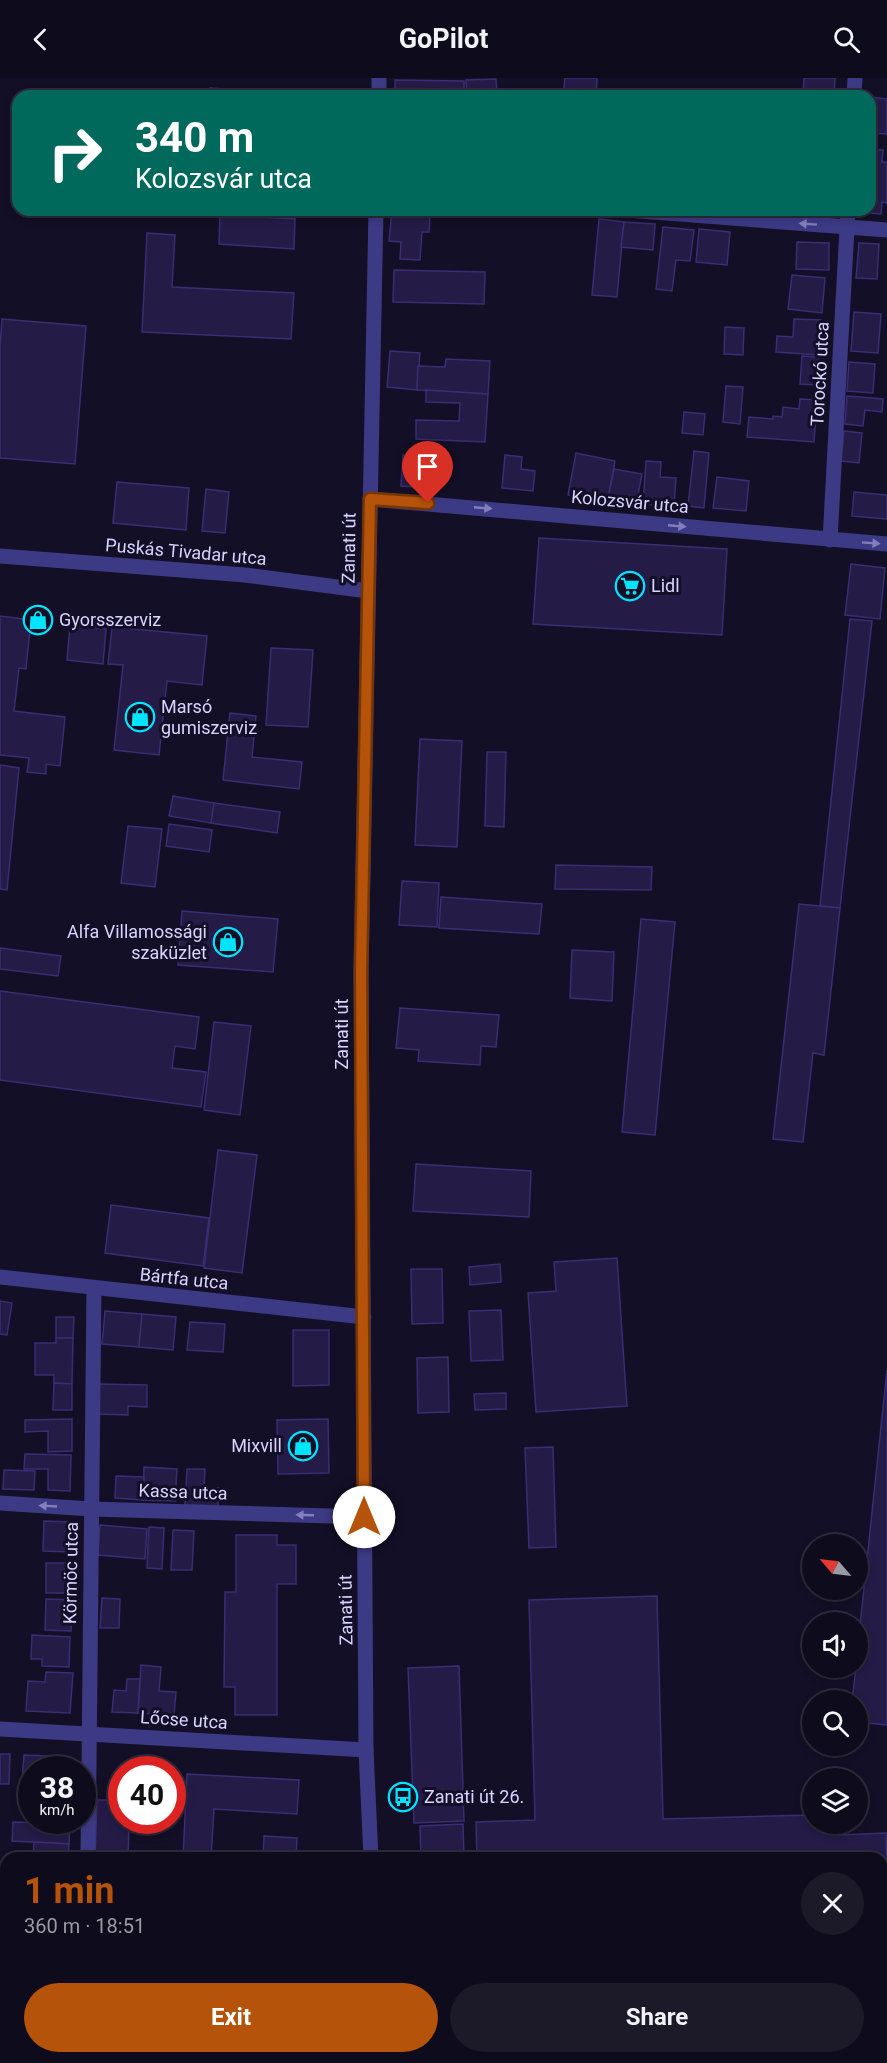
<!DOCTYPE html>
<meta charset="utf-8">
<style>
:root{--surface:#0e0b1c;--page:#1c1929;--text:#f1f3f6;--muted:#9b9ba3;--line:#2e2b3b;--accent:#b45309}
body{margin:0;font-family:Roboto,sans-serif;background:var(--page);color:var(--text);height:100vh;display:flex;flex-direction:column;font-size:22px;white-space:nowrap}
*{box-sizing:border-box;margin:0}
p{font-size:20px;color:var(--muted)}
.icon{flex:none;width:33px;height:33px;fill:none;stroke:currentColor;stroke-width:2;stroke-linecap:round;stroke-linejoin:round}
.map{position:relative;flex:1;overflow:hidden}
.sheet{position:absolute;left:0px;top:1774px;width:888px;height:212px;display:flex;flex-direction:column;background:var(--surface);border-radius:18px 18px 0 0;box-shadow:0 3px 9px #0003,0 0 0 2px var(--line)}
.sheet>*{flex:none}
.hud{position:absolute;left:12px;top:12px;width:864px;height:126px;border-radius:18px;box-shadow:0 3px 9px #0003,0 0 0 2px var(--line);background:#00695c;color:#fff;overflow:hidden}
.needle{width:39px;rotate:298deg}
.fabs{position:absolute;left:802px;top:1456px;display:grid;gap:12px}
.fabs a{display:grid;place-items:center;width:66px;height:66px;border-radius:50%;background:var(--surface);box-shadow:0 3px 9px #0003,0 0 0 2px var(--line);font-size:30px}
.speed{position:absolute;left:18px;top:1678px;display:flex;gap:12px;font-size:30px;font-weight:700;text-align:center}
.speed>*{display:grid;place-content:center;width:78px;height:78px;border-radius:50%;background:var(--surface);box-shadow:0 3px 9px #0003,0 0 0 2px var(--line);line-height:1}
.speed small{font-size:15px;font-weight:400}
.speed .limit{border:9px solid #d22;background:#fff;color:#111}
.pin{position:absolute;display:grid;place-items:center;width:51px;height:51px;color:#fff;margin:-62px -26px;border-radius:50% 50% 50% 0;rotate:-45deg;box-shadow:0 0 6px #0007}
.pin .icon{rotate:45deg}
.me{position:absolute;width:66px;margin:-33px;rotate:0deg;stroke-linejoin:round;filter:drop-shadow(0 0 4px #0008)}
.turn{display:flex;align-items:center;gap:21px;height:126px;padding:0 24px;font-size:27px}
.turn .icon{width:78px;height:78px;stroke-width:2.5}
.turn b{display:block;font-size:42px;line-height:51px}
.round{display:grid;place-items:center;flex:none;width:63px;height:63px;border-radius:32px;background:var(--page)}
.head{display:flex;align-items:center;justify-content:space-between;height:102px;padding:0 24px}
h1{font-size:36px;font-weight:700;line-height:45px;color:var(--accent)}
.button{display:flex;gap:12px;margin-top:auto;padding:12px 24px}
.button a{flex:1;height:69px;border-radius:36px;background:var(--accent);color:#fff;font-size:24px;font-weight:700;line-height:69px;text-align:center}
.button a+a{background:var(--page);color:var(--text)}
header{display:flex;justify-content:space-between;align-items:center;height:78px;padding:0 24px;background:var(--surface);font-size:27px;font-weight:700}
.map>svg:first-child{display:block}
</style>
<header><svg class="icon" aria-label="back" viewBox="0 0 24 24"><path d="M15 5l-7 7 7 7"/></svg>GoPilot<svg class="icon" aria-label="search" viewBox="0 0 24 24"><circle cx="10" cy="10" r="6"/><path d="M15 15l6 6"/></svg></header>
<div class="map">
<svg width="887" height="1985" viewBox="0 0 887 1985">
<rect width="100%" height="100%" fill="#130f26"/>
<!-- building -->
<g fill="#241b47" stroke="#3b2d73" stroke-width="1.5">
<path d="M565,0H597L596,18H563Z"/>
<path d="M804,0H835L834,18H803Z"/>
<path d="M496,1L497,18H467L466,2Z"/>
<path d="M395,2L464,3V18H395Z"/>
<path d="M210,10L307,17V18H209Z"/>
<path d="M870,19L887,21V56L870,55Z"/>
<path d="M870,71L883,72L882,84H887V125L882,124L881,136L858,134V132H870Z"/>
<path d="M170,132H296L295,141L170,134Z"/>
<path d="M392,132H423L422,136L430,137L429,154H422L420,182L400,181L401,164L389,163Z"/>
<path d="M220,137L295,141L294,171L219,166Z"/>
<path d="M599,141L624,144L617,219L592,217Z"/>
<path d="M624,144L655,146L653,172L621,169Z"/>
<path d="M663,149L694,152L690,183L676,182L672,213L656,211Z"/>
<path d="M699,151L730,154L727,187L696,184Z"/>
<path d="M147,155L175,157L172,209L294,215L291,261L142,254Z"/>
<path d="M797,164L829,165V192L796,191Z"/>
<path d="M859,165L879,166L877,201L856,200Z"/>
<path d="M394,192L485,194L484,226L393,224Z"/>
<path d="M792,197L825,200L822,235L788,231Z"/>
<path d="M854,234L881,236L878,275L851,273Z"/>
<path d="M2,241L86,248L75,386L0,380V269Z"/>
<path d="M794,241L821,242L820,277L776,274L777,258L793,259Z"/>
<path d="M725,249L744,250L743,277L724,276Z"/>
<path d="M390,273L420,275L417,312L387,309Z"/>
<path d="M802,278L819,279L817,307L800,306Z"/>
<path d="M446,281L490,283L488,316L417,312L418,288L445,289Z"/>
<path d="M849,284L875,286L873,315L847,313Z"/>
<path d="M726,308L743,309L740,346L723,344Z"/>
<path d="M426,312L488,316L485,364L416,361V342L459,343L460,325L426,324Z"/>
<path d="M847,318L883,321L882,334L865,332L863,348L845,346Z"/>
<path d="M800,321L817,322L814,364L747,359L749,339L773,341V338L782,339L783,329L799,331Z"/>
<path d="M684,334L705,336L703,357L682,355Z"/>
<path d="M844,353L862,355L859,385L841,383Z"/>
<path d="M694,373L709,375L704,430L688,428Z"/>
<path d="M576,375L615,383L607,425L568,417Z"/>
<path d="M403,377L434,378L432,410L401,408Z"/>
<path d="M505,377L522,379L521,391L535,393L533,413L502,410Z"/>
<path d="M646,383L661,384L660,399L676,400L674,428L643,426Z"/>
<path d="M614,391L642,396L636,427L608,421Z"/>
<path d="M717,399L749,403L746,433L713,430Z"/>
<path d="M117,404L189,410L186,452L113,445Z"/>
<path d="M206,411L229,414L225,455L202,453Z"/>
<path d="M854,414L887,417V441L852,438Z"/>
<path d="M539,460L727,471L722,557L533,546Z"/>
<path d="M851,486L885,490L880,541L845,537Z"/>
<path d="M0,538L31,542L26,591L19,590L14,633L65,639L60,688L46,686V696L27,694L29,680L0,677Z"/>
<path d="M850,541L872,543L840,830L820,828Z"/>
<path d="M70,547L106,551L103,586L67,582Z"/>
<path d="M112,549L207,558L202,607L167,603L159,677L114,672L123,587L108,586Z"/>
<path d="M271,570L313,572L308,649L266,647Z"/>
<path d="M230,635L256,638L252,679L302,684L299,711L223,702Z"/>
<path d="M420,661L462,663L457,769L415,767Z"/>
<path d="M487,674H506L504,749L485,748Z"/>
<path d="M0,687L19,690L7,812L0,811Z"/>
<path d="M173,718L214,725L211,745L169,738Z"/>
<path d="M214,725L280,734L277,755L211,745Z"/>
<path d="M169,746L212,752L209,774L166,768Z"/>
<path d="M128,748L162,751L155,809L121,805Z"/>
<path d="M556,787L652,789L651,812L555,811Z"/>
<path d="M402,803L439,805L437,849L399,847Z"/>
<path d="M441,819L542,826L539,856L439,850Z"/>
<path d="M799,826L840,830L824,977L813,975L803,1064L773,1061Z"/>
<path d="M182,833L278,841L273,894L178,887Z"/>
<path d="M641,841L675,844L655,1057L622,1054Z"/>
<path d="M0,870L61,878L58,898L0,891Z"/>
<path d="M572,872L614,874L612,923L570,920Z"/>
<path d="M0,913L199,939L195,971L175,968L172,990L206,994L201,1029L0,1002Z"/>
<path d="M400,930L499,937L496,969L481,968L480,987L418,983L419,972L396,970Z"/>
<path d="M214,944L251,948L240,1037L204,1032Z"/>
<path d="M218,1072L257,1077L242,1195L204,1190Z"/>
<path d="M416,1086L531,1093L529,1139L413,1133Z"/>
<path d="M111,1127L209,1140L203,1188L105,1175Z"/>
<path d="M617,1180L627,1328L536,1334L528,1215L556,1213L554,1184Z"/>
<path d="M500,1186L501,1204L470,1207L469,1189Z"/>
<path d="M411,1191H442L443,1245L412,1246Z"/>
<path d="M0,1223L12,1225L7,1257L0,1256Z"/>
<path d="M501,1232L503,1282L471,1283L469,1233Z"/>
<path d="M105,1233L142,1236L139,1269L102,1266Z"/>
<path d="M142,1236L176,1239L173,1272L139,1269Z"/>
<path d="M56,1239H74L73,1260H56Z"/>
<path d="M190,1244L225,1246L223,1274L187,1272Z"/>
<path d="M293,1252H329V1307L293,1308Z"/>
<path d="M56,1260H73L72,1306L54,1305V1297H35V1265H56Z"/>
<path d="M448,1279L449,1334L418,1335L417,1280Z"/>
<path d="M887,1292V1647L858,1644V1623H852L856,1590H858V1567Z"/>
<path d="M54,1305L72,1306V1332H53Z"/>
<path d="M99,1306L147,1307V1329L128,1328V1337L98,1336Z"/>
<path d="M506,1315V1331L475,1332L474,1316Z"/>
<path d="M72,1341V1373L48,1374V1353L25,1354V1342Z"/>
<path d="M328,1341L329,1395L278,1396L277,1342Z"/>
<path d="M553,1369L556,1469L529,1470L525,1370Z"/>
<path d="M25,1376L71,1377L70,1413L48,1412V1391H24Z"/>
<path d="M144,1389L177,1391L175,1423L143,1422Z"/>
<path d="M187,1391H205L204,1410H219L218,1428L185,1427Z"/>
<path d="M4,1392L35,1393L34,1412L3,1411Z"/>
<path d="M116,1398L144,1399L143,1422L115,1420Z"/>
<path d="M44,1443L73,1444L72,1474L43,1473Z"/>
<path d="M100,1447L147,1451L145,1481L98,1477Z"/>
<path d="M149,1449L164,1450L162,1491L147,1490Z"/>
<path d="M173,1452L194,1453L192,1492H171Z"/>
<path d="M236,1457H277V1467H296V1506H277V1637H235V1609H224L225,1514H236Z"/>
<rect x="46" y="1485" width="25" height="30"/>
<path d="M657,1518L663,1741L813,1737V1746H838L839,1757L886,1755L887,1808H882V1780H477L476,1744L535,1742L529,1522Z"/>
<path d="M102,1520L120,1521L119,1550H100Z"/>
<path d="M46,1521L72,1522L71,1553L45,1552Z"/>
<path d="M32,1557L70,1559L69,1589L42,1588V1581H31Z"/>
<path d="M141,1587L161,1589L159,1613L176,1614L174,1637L138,1635Z"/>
<path d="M459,1588L464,1743L414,1745L408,1590Z"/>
<path d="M46,1594L73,1595L70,1635L26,1633L28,1603L45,1604Z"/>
<path d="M127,1601H140L138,1635L112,1634L114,1612L126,1613Z"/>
<path d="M0,1676H10L9,1706H0Z"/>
<path d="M24,1677L70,1679V1692H32V1703H22Z"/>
<path d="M187,1696L299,1702L297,1736L214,1731L211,1780H183Z"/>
<path d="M97,1722H122V1743H129L128,1780H95Z"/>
<path d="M45,1743H70L69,1766L12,1763L13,1744L45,1745Z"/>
<path d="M463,1746L464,1780H421L420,1748Z"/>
<path d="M264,1758L297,1760L296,1780H263Z"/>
<path d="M34,1764L69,1766L68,1780H33Z"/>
<rect x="882" y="1872" width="5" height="34"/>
<rect x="882" y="1930" width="5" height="39"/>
<rect x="93" y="1980" width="22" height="5"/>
<path d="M228,1980H295V1985H227Z"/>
<rect x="483" y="1980" width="54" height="5"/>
<rect x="737" y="1980" width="92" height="5"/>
</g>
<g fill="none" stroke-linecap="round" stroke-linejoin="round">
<!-- minor -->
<g stroke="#3d3a85" stroke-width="15">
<path d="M854,18L855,0"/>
<path d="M627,132L887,152"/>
<path d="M370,421L887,466"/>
<path d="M830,462L848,132"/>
<path d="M0,478L245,497L368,513"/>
<path d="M0,1199L364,1239"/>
<path d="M0,1425L91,1431L364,1439"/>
<path d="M0,1651L366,1672"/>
<path d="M88,1780L94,1211"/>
<path d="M0,1892L6,1893"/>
<path d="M86,1985V1980"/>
</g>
<!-- tertiary -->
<g stroke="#3d3a85" stroke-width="15">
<path d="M379,18V0"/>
<path d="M371,1780L366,1672L361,894L376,132"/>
<path d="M380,1980V1985"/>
</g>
</g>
<!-- one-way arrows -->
<defs><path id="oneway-solid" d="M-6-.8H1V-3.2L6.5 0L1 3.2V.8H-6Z" transform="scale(1.5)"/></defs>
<g fill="#837fbc">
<use href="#oneway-solid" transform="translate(808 146) rotate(-176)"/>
<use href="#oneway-solid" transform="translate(483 430) rotate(5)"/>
<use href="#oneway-solid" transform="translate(677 448) rotate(5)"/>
<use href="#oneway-solid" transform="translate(871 465) rotate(4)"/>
<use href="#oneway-solid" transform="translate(48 1428) rotate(-177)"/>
<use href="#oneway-solid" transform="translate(305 1437) rotate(-178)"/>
</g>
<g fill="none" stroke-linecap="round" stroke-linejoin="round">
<!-- route casing -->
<g stroke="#753606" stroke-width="15">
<path id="route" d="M364,1439L361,894L370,421L428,425"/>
</g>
<!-- route -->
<use href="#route" stroke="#b45309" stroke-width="10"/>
</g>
<!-- icons -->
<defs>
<g id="supermarket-ring" transform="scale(1.5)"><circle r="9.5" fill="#130f26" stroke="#00e5ff" stroke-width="1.5"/><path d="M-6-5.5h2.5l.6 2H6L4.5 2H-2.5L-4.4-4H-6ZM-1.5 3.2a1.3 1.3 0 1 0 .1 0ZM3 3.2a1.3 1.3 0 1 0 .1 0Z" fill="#00e5ff"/></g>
<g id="shop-ring" transform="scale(1.5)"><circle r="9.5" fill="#130f26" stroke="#00e5ff" stroke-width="1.5"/><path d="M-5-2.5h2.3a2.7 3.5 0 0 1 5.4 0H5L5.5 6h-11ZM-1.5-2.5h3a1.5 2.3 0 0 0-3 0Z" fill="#00e5ff"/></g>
<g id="bus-ring" transform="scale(1.5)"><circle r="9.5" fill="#130f26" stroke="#00e5ff" stroke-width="1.5"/><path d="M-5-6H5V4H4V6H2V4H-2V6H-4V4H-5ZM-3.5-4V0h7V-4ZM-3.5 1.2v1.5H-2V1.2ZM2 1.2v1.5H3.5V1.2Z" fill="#00e5ff"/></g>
</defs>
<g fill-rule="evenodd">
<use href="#supermarket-ring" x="630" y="508"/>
<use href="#shop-ring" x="38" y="542"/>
<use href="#shop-ring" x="140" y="639"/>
<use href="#shop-ring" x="228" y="864"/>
<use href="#shop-ring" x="303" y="1368"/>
<use href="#bus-ring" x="403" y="1719"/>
</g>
<g text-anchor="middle" stroke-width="6" stroke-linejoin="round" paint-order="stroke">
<!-- street labels -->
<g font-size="18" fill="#d9d4ff" stroke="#130f26">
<text transform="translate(820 296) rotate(-87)" y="6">Torockó utca</text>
<text transform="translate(630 424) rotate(5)" y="6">Kolozsvár utca</text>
<text transform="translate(349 470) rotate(-89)" y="6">Zanati út</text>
<text transform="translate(186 474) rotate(5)" y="6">Puskás Tivadar utca</text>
<text transform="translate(342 956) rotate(-90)" y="6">Zanati út</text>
<text transform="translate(184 1201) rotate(6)" y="6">Bártfa utca</text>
<text transform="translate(183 1414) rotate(2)" y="6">Kassa utca</text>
<text transform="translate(71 1495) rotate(-89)" y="6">Körmöc utca</text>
<text transform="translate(346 1532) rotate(-91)" y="6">Zanati út</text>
<text transform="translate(184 1642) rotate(4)" y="6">Lőcse utca</text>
</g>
<!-- poi labels -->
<g font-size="18" fill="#d9d4ff" stroke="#130f26" text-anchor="start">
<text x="651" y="514">Lidl</text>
<text x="59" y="548">Gyorsszerviz</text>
<text x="161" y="635">Marsó<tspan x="161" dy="21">gumiszerviz</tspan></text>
<text x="207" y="860" text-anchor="end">Alfa Villamossági<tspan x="207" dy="21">szaküzlet</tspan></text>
<text x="282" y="1374" text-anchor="end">Mixvill</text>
<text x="424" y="1725">Zanati út 26.</text>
</g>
</g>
</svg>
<div class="fabs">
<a><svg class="needle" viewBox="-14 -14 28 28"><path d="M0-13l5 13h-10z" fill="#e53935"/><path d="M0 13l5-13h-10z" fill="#9b9ba3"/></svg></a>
<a><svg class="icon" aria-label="sound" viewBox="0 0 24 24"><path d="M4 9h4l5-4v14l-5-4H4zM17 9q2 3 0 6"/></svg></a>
<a><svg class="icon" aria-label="search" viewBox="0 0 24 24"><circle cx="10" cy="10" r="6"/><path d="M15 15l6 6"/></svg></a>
<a><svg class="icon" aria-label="layers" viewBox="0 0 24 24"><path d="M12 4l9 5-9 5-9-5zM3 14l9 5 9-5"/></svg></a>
</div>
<div class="speed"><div>38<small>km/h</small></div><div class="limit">40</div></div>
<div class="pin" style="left:428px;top:425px;background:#d93025"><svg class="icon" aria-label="arrive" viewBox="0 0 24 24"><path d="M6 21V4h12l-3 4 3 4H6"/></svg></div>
<svg class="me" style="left:364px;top:1439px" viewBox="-20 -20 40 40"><circle r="19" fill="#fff"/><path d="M0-13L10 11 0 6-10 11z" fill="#b45309"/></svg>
<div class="hud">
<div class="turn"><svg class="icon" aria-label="right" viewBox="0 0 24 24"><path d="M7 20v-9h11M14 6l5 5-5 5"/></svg><div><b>340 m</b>Kolozsvár utca</div></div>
</div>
<section class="sheet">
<div class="head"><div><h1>1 min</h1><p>360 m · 18:51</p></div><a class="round"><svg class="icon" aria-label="close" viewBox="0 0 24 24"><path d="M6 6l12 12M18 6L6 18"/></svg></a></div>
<div class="button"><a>Exit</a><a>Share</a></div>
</section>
</div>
